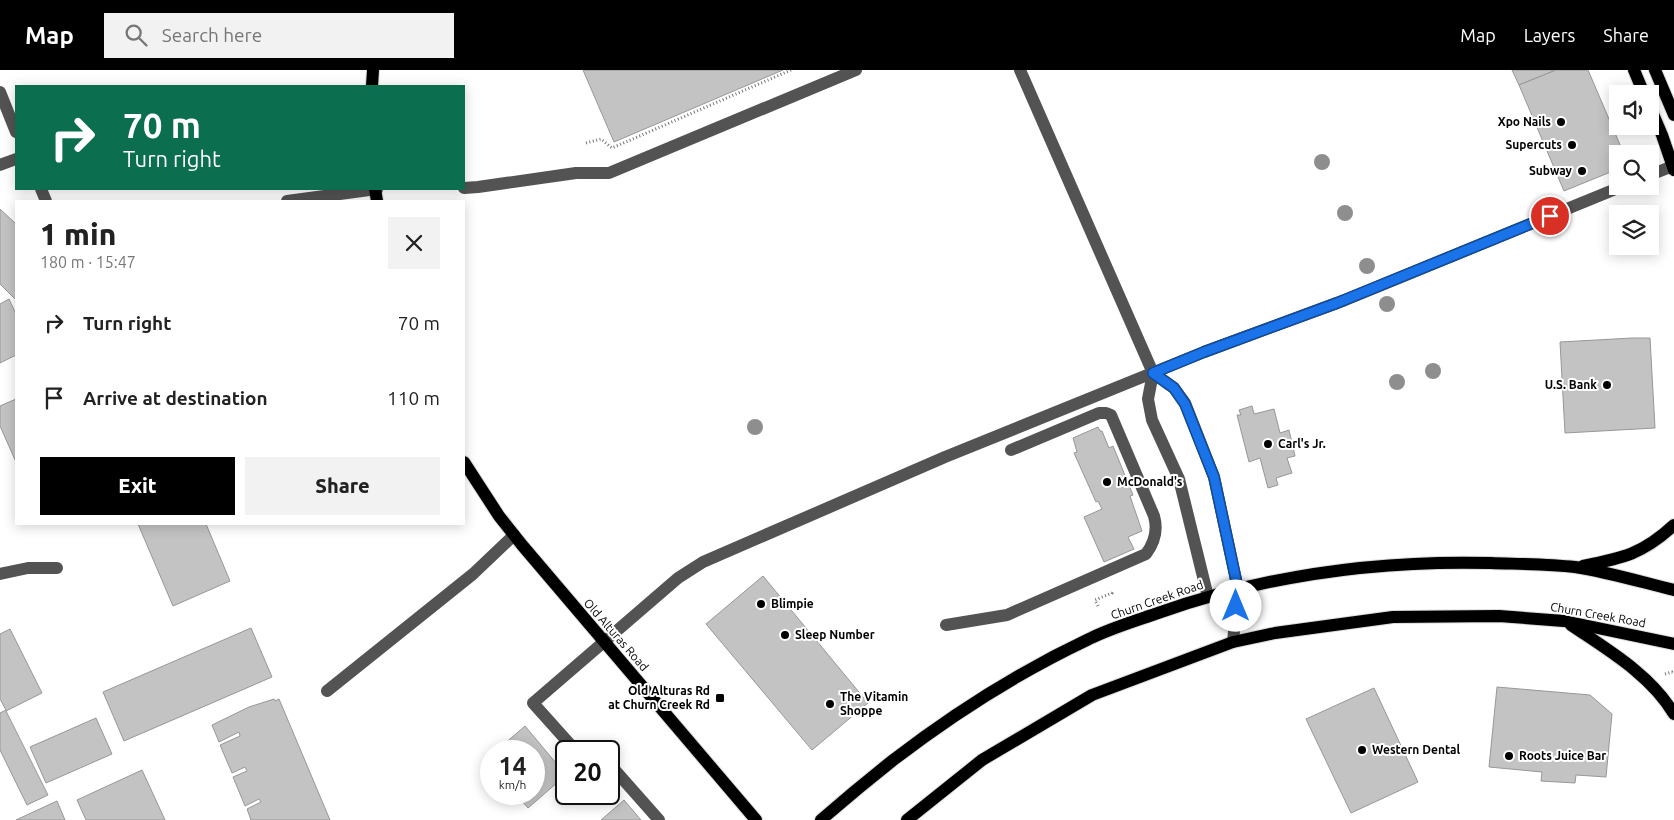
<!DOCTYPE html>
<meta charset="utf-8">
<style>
:root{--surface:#fff;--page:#f2f2f2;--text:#222;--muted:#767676;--accent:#000}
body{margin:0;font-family:Ubuntu,sans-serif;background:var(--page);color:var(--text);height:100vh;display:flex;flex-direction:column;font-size:19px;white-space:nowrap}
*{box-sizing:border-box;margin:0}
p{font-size:16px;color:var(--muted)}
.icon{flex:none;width:28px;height:28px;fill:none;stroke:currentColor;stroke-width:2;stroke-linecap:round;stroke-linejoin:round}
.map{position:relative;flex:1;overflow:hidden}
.details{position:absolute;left:15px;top:130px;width:450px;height:325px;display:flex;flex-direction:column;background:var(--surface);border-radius:0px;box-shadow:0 2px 12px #0003}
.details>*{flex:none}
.hud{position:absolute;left:15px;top:15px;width:450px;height:105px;border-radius:0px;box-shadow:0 2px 12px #0003;background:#0b6e4f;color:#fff;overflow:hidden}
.buttons{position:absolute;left:1609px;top:15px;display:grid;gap:10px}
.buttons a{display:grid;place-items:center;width:50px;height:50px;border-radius:0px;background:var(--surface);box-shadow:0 2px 12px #0003;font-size:25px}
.speed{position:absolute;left:480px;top:670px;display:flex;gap:10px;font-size:25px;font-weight:700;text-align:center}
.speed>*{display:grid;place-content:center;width:65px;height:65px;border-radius:50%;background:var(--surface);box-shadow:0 2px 12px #0003;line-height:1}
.speed small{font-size:12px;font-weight:400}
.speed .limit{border:2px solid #111;border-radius:8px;background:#fff;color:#111}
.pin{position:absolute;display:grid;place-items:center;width:42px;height:42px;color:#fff;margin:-21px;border:2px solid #fff;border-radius:50%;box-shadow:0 1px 5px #0007}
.me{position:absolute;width:55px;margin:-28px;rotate:0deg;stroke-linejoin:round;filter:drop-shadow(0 0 4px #0008)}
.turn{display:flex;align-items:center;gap:18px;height:105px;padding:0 25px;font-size:22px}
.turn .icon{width:65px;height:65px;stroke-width:2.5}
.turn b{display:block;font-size:35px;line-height:42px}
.round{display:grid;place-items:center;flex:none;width:52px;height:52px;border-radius:0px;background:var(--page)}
.overview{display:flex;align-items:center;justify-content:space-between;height:85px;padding:0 25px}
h1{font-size:30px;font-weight:800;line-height:38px}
.primary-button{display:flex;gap:10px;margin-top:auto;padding:10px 25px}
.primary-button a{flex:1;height:58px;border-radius:0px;background:var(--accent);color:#fff;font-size:20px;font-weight:800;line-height:58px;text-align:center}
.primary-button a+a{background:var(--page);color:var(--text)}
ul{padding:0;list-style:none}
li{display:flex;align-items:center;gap:15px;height:75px;padding:0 25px}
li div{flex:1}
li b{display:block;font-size:19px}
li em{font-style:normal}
header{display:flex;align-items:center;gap:30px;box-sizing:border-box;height:70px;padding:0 25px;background:var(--accent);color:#fff}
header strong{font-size:24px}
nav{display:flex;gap:28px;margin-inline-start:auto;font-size:18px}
.search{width:350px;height:45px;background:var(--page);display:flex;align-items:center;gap:12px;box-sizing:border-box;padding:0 18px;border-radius:0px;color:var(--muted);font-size:19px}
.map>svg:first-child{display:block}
</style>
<header>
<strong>Map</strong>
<div class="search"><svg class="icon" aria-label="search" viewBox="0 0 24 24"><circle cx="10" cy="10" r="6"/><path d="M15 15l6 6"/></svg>Search here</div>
<nav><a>Map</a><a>Layers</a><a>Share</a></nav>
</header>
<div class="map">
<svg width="1674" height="750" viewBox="0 0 1674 750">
<rect width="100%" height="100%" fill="#fff"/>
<!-- building -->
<g fill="#c3c3c3" stroke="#979797">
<path d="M583,0H783L614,72Z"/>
<path d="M1512,0H1556L1519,15Z"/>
<path d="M1556,0H1588L1624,84H1618V99L1564,121L1519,15Z"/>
<path d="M0,139L16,154V230L0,214Z"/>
<path d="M9,229L16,244V285L0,293V234Z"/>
<path d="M1632,268H1650L1655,358L1565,363L1560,272Z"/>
<path d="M16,329V392L0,356V336Z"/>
<path d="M1252,336L1254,344L1274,339L1280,363L1289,360L1295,386L1287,388L1292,403L1276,408L1278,415L1268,418L1260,388L1249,392L1237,345H1241L1239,340Z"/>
<path d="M1098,357L1100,361H1102L1109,378L1113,376L1133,425L1130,426L1142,461L1128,467L1134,479L1104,492L1084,447L1102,439L1098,431L1096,432L1074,383L1077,382L1073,368Z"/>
<path d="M138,454H206L230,511L173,536Z"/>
<path d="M763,506L868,633L812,680L706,554Z"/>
<path d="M251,558L272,607L124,671L103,622Z"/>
<path d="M10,559L42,623L6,641L48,725L27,735L0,680V643L6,640L0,629V564Z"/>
<path d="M1497,617L1590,625L1612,644L1606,707L1576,705L1575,713L1541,711L1542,702L1489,697Z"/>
<path d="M1374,618L1418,712L1351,743L1306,649Z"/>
<path d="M274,629L275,631L279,629L330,750H251L247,739L261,732L259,729L245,736L233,707L247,701L245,697L232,703L220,675L240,666L239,662L219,672L212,655L249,637Z"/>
<path d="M96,648L112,684L46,713L30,677Z"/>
<path d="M525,656L566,705L528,738L516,724H534V681H496Z"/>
<path d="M142,700L165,750H86L77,730Z"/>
<path d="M624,730L641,750H601Z"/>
<path d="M57,731L65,750H16Z"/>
</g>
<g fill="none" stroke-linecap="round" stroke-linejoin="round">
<!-- major casing -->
<g stroke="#dbdbdb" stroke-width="14">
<g id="major">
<path d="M1634,0L1644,24"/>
<path d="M1655,0L1674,45"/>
<path d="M372,16L373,0"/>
<path d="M1650,37L1662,65L1674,100"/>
<path d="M375,119L377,131"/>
<path d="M464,392L499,446L522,475L756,750"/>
<path d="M1583,496C1623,488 1643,484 1674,455"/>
<path d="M1571,555C1608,580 1651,605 1674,644"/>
<path d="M821,750C844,730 868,710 892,691C953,644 1019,602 1089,569C1111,558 1135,551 1158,543C1266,505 1378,490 1491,493C1519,494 1547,494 1575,497C1608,502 1641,512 1674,520"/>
<path d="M907,750L982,690L1092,625L1233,572L1275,563L1393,547L1499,546L1564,551L1674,574"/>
</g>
</g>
<!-- path -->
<g stroke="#757575" stroke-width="3" stroke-dasharray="1 2.5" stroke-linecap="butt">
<path d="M586,73L601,69L612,78L791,0"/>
<path d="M1098,536L1095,530L1112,523L1111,521"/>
<path d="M1665,604L1672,602L1674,603"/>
</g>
<!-- minor -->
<g stroke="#535353" stroke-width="12">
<path d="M1020,0L1153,303L1174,318L1185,333L1214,407L1238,519L1233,572"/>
<path d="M0,22L16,62"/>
<path d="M0,95L16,89"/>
<path d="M1650,105L1673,96"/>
<path d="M464,118L478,117L576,103H609L856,0"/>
<path d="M41,119L46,131"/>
<path d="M287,131L377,119"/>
<path d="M1153,303L1148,329L1152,350L1179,409L1208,527"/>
<path d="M0,504L28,498H57"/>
<path d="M946,555L1007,545L1146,484C1155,472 1158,460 1154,446L1111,345L1106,343H1099L1011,380"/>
<path d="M327,621L473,504L514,465"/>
<path d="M576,681L533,633L678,508L703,492L945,387L1204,282L1345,230L1623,116"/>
<path d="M609,699L613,698L659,750"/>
</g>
<!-- major -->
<use href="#major" stroke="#000" stroke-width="12"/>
</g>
<!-- trees -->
<g fill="#8e8e8e">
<circle cx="1322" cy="92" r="8"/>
<circle cx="1345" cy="143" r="8"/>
<circle cx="1367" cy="196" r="8"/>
<circle cx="1387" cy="234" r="8"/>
<circle cx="1433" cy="301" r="8"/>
<circle cx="1397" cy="312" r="8"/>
<circle cx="755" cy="357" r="8"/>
</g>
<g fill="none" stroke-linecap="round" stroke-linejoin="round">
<!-- route casing -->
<g stroke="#114b97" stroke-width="12">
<path id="route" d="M1236,536L1238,519L1214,407L1185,334L1174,318L1153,303L1204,282L1337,233L1550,146"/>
</g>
<!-- route -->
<use href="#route" stroke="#1a73e8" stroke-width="9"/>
</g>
<!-- markers -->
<g fill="#000" stroke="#fff" stroke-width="2">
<circle cx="1561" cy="52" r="5"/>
<circle cx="1572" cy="75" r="5"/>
<circle cx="1582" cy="101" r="5"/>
<circle cx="1607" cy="315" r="5"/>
<circle cx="1268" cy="374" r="5"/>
<circle cx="1107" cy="412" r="5"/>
<circle cx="761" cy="534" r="5"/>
<circle cx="785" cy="565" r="5"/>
<rect x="715" y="623" width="10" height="10" rx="2.5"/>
<circle cx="830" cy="634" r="5"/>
<circle cx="1362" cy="680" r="5"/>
<circle cx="1509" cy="686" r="5"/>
</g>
<g text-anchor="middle" stroke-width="4" stroke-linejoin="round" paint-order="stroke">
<!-- poi labels -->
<g font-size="12" font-weight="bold" fill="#000" stroke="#fff" text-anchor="start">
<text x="1551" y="56" text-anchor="end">Xpo Nails</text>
<text x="1562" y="79" text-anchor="end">Supercuts</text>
<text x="1572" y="105" text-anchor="end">Subway</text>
<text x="1597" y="319" text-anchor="end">U.S. Bank</text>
<text x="1278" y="378">Carl's Jr.</text>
<text x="1117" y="416">McDonald's</text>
<text x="771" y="538">Blimpie</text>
<text x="795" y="569">Sleep Number</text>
<text x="710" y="625" text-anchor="end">Old Alturas Rd<tspan x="710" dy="14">at Churn Creek Rd</tspan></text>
<text x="840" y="631">The Vitamin<tspan x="840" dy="14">Shoppe</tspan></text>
<text x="1372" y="684">Western Dental</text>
<text x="1519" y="690">Roots Juice Bar</text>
</g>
<!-- street labels -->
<g font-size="12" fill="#000" stroke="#fff">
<text transform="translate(1157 530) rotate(-19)" y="4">Churn Creek Road</text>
<text transform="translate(1598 545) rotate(10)" y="4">Churn Creek Road</text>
<text transform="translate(616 565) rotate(49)" y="4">Old Alturas Road</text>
</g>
</g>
</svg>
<div class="buttons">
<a><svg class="icon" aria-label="sound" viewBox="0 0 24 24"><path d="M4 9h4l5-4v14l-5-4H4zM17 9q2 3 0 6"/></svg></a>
<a><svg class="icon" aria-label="search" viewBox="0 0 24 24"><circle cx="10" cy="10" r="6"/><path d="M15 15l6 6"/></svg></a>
<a><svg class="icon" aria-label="layers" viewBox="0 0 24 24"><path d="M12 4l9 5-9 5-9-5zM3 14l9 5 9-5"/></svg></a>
</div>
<div class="speed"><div>14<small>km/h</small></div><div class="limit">20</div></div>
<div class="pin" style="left:1550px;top:146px;background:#d93025"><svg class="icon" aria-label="arrive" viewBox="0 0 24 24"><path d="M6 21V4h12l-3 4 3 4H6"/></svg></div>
<svg class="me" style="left:1236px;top:536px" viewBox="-20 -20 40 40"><circle r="19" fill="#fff"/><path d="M0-13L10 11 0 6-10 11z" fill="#1a73e8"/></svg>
<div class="hud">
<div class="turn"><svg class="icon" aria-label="right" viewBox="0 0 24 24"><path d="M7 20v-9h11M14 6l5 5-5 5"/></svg><div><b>70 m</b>Turn right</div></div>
</div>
<section class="details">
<div class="overview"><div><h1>1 min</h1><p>180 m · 15:47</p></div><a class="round"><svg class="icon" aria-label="close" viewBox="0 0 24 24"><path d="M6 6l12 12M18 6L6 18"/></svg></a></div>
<ul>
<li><svg class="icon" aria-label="right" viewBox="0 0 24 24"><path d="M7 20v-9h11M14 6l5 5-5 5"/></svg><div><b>Turn right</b></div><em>70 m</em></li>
<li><svg class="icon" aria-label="arrive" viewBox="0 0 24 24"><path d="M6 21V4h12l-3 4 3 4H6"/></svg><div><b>Arrive at destination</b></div><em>110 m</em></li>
</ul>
<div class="primary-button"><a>Exit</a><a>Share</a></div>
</section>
</div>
